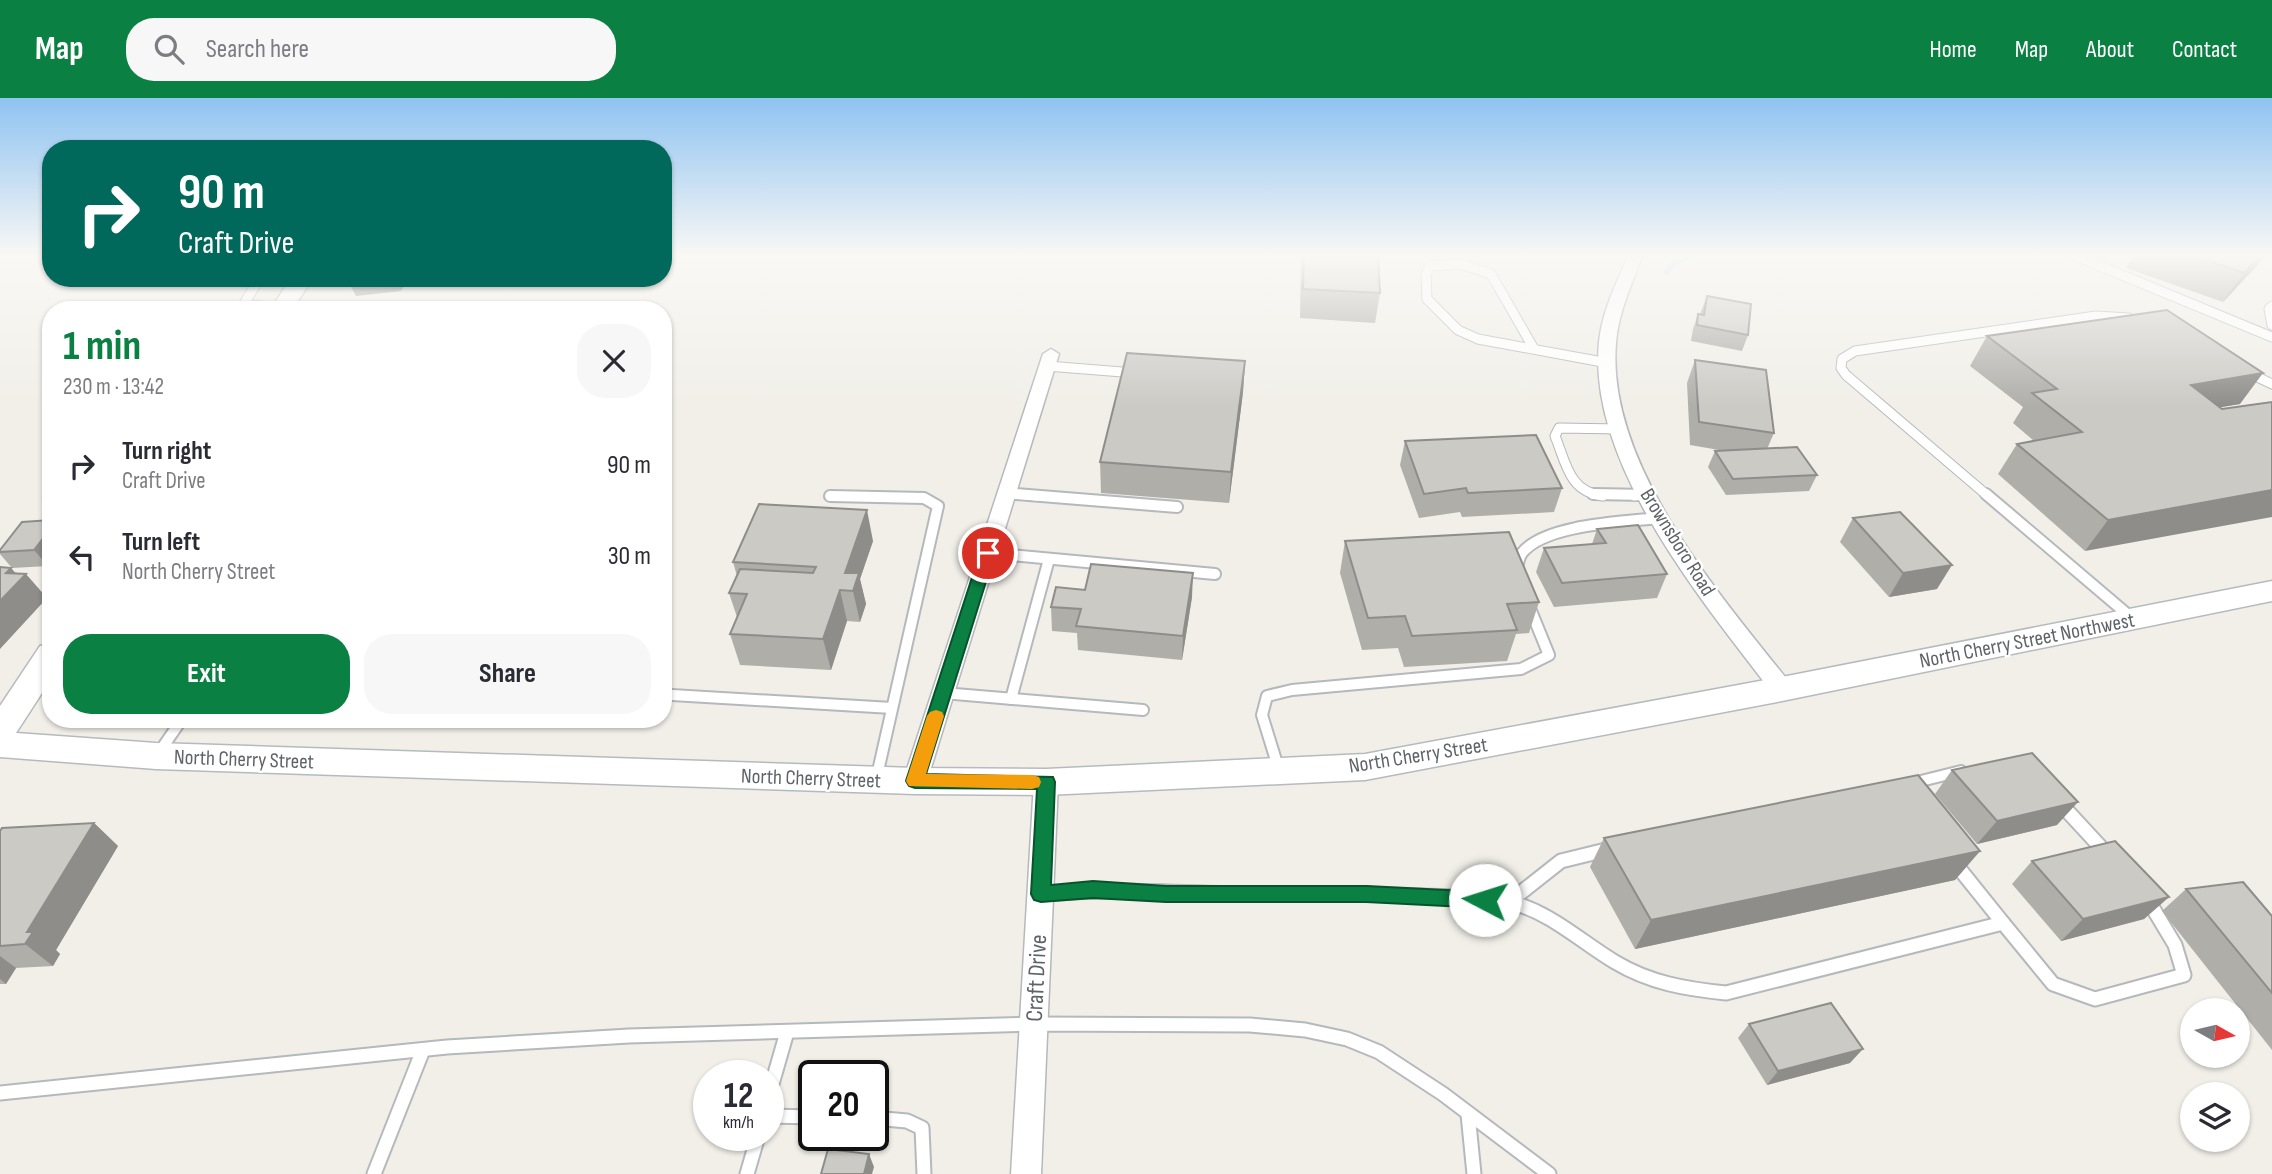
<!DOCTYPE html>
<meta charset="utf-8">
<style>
:root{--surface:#fff;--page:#f7f7f7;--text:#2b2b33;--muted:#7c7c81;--accent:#0b8043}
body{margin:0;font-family:"Sofia Sans Condensed",sans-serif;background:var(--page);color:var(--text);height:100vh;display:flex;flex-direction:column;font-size:26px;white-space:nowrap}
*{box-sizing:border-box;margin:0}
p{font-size:23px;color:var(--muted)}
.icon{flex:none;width:38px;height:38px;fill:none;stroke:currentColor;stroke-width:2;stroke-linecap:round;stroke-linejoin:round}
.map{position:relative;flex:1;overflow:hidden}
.panel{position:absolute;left:42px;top:203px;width:630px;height:427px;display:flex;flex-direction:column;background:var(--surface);border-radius:28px;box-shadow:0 2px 5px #0004}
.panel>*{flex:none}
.banner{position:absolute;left:42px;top:42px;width:630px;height:147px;border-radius:28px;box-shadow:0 2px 5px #0004;background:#00695c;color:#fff;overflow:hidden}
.needle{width:46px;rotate:98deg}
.buttons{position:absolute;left:2180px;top:900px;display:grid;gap:14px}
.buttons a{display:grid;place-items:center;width:70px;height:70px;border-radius:50%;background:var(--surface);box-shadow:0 2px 5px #0004;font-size:35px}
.speed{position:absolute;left:693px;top:962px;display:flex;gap:14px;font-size:35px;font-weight:700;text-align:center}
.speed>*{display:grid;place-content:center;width:91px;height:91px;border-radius:50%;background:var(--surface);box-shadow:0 2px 5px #0004;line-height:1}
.speed small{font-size:18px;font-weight:400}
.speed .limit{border:4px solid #111;border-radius:10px;background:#fff;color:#111}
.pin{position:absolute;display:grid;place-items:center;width:60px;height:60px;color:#fff;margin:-30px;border:4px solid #fff;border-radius:50%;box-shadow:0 2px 7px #0007}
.me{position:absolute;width:77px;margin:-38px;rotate:275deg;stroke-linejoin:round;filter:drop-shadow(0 0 5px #0008)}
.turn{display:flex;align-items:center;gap:24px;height:147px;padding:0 21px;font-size:32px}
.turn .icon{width:91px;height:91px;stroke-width:2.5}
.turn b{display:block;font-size:49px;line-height:60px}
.round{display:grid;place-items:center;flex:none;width:74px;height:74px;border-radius:28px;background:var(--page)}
.summary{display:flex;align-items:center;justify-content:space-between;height:119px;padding:0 21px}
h1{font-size:42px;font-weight:700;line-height:52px;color:var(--accent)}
.cta{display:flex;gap:14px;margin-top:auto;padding:14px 21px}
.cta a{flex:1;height:80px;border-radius:28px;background:var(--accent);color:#fff;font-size:28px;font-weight:700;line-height:80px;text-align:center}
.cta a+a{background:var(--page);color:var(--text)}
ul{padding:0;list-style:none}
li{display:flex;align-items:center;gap:21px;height:91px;padding:0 21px}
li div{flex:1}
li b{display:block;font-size:26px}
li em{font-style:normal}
header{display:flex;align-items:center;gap:42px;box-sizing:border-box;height:98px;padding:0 35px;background:var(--accent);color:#fff}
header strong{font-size:33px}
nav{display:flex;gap:38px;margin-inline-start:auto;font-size:24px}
.search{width:490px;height:63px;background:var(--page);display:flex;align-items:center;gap:18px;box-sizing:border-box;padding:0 24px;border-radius:28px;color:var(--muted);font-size:26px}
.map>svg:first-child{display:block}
</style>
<header>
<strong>Map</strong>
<div class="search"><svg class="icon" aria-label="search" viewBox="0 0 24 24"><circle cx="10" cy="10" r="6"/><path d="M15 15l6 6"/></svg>Search here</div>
<nav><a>Home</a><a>Map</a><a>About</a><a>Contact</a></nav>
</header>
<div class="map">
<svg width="2272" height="1076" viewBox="0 0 2272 1076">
<rect width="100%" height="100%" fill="#f1efe8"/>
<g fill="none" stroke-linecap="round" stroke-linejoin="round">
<!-- stream -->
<path stroke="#aadaff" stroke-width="6" d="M1667,174L1673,165L1688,158"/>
<!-- service-far2 casing -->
<g stroke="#b5b8bc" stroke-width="11">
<g id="service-far2">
<path d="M2076,158L2272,239"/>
<path d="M260,180L245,204L249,207L282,210"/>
<path d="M2272,208L2269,211L2272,227"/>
<path d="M1534,251L1491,176L1461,166L1430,168L1426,176L1427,201L1458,232L1478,241L1608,265"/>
<path d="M1047,268L1135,275"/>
<path d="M2249,275L2272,286"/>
<path d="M1007,395L1037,398"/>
<path d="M1603,398C1569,394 1566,365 1555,338L1559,330L1621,331"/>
<path d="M1634,398L1647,397"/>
<path d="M1988,398L1846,277L1841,270L1842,261L1855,253L2096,218L2129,220"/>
</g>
</g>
<!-- service-far1 casing -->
<g stroke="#b5b8bc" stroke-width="14">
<g id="service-far1">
<path d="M1016,396L1177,409"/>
<path d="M1593,396L1647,397"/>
<path d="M1986,396L2133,521"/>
<path d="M830,398L924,400L938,408L876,682"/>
<path d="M988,455L1215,476"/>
<path d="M1517,470C1518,465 1519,459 1522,455C1545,426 1624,424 1659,420"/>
<path d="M943,595L1143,612"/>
<path d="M672,597L892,610"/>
<path d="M1011,601L1049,461"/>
<path d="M158,656L182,621"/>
<path d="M1279,672L1262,617L1267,598L1292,592L1521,571L1549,557L1529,508"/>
<path d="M1909,686L1961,673"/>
</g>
</g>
<!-- service casing -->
<g stroke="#b5b8bc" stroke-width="17">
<g id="service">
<path d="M2059,704L2107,756"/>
<path d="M1954,764L2003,825"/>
<path d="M1041,796C1113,789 1186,796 1259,796C1314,796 1369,796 1424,798C1451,799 1482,798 1509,804C1549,813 1580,843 1615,864C1650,885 1686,891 1726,895L2003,825L2053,886L2095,901L2184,877L2175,847L2148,802"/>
<path d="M1509,804L1561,763L1610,751"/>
<path d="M0,995L447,949L629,938L1034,926L1250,927L1305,932L1347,941L1379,954L1443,996L1549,1076"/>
<path d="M768,1000L787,934"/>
<path d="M1468,1016L1474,1076"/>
<path d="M768,1018L814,1019"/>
<path d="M873,1020L907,1023L922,1030L924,1076"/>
<path d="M374,1076L423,952"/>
<path d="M747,1076L758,1038"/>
</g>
</g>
<!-- minor casing -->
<g stroke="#b5b8bc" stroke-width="3">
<g id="minor">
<path d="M1628,158H1642C1632,186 1618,215 1616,245C1606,366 1719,496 1790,585L1793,591L1790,597L1782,599L1774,597C1704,505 1587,367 1599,244C1602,214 1616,186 1628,158Z"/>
<path d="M1051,251L1059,256L927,683L923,690L915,692L907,690L903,683L1043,256Z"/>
<path d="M1046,675L1054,677L1058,684L1041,1076H1011L1034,684L1038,677Z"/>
</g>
</g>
<!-- secondary casing -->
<g stroke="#b6babf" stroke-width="3">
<g id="secondary">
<path d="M291,180H313L292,212H270Z"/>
<path d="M2272,483V503L1782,603L1365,682L1046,697L915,696L156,671L0,659V608L40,548L51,545V581L16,635L156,645L915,670L1046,671L1365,656L1782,579Z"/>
</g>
</g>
<!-- service-far2 -->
<use href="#service-far2" stroke="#fff" stroke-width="9"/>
<!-- service-far1 -->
<use href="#service-far1" stroke="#fff" stroke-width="10"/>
<!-- service -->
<use href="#service" stroke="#fff" stroke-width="13"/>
<!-- minor -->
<use href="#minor" fill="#fff" fill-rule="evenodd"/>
<!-- secondary -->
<use href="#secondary" fill="#fff" fill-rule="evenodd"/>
</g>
<!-- wall -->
<g fill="#afaea9">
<path d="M1301,158H1378L1380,195L1375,225L1300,220Z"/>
<path d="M2133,158H2266L2223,204L2126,170Z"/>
<path d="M1707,198L1748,237L1742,253L1691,243L1693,231L1698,216H1700Z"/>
<path d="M1987,238L2240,306L2220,309L2085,453L1998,376L2017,346L2034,343L2013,325L2023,309L1970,268Z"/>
<path d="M1695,262L1774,335L1767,351L1817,377L1809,393L1726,397L1708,369L1715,353H1725L1690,347L1687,285Z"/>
<path d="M1245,263L1243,294L1229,405L1101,395L1100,364Z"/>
<path d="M1405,343L1562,390L1554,414L1462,419L1460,414L1419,420L1400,367Z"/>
<path d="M51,391V406L44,398Z"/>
<path d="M1853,420L1937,491L1889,499L1840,444Z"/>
<path d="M51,422V464L48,468L12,470L0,456V452Z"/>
<path d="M1597,431L1667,476L1657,500L1554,509L1536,474L1544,450L1592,446Z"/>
<path d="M873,443L860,481L866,506L860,524L847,523L831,572L740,567L730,536L737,519L729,495L737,478L733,464Z"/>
<path d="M1345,443L1539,504L1529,535L1516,536L1507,563L1404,569L1398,550L1362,552L1340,475Z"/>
<path d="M1192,499L1182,562L1078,552L1077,535L1052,533L1051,509Z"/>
<path d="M1952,672L2057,727L1977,746L1935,696Z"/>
<path d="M94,725L118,748L56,852L60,856L53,868L16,870L6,886H0V733Z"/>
<path d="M1604,740L1980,753L1955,782L1635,851L1590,769Z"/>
<path d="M2032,763L2169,799L2144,821L2061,843L2012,786Z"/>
<path d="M2186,791L2272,818V952L2162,813Z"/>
<path d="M1749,926L1850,965L1767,987L1738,940Z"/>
</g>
<!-- shaded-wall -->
<g fill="#8f8d8a">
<path d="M2259,158H2266L2223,204L2244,175Z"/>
<path d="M372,180H410L401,193L356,198L348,183Z"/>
<path d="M1245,263L1243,294L1229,405L1231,374Z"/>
<path d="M2263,275L2240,306L2169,318L2191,287Z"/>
<path d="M2272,392V419L2085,453L2108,422Z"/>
<path d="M867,412L873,443L860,481L866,506L860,524L853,493L845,475Z"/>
<path d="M51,430V464L48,468L34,452Z"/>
<path d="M1952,467L1937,491L1889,499L1903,475Z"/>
<path d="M11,470L21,481L26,476L47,500L0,551V503L6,475Z"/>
<path d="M1193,475L1192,499L1182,562L1183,538Z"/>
<path d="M840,492L847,523L831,572L823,541Z"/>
<path d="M663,494L671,514L663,528Z"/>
<path d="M2078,704L2057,727L1977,746L1997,723Z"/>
<path d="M94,725L118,748L56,852L60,856L53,868L25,846L27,834Z"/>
<path d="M1980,753L1955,782L1635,851L1651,822Z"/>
<path d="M2169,799L2144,821L2061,843L2083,821Z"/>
<path d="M0,858L16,870L6,886L0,881Z"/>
<path d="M1863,951L1850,965L1767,987L1778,973Z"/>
<path d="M869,1056L874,1069L872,1076H864Z"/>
</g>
<!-- building -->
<g fill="#cccac5" stroke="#8f8d8a" stroke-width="2">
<path d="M1304,158H1378L1380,195L1303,191Z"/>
<path d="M2195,158H2259L2244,175Z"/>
<path d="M350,180H372L348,183Z"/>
<path d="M1707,198L1751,206L1748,237L1697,227L1698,216L1704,217Z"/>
<path d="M338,209H368L365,212H337Z"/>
<path d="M2167,212L2263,275L2191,287L2222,311L2272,304V392L2108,422L2017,346L2082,334L2032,295L2057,291L1987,238Z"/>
<path d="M1127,255L1245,263L1231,374L1100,364Z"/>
<path d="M1695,262L1766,272L1774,335L1699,324Z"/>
<path d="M1536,337L1562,390L1468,395L1466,390L1424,396L1405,343Z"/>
<path d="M1797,349L1817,377L1733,381L1715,353Z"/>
<path d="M51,391V398H44Z"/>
<path d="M759,406L867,412L845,475H859L853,493L840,492L823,541L730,536L747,496L729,495L740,471L813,475L816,469L733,464Z"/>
<path d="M1900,414L1952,467L1903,475L1853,420Z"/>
<path d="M51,422V430L34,452L0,454V452L22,424Z"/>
<path d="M1638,427L1667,476L1562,485L1544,450L1606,445L1597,431Z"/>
<path d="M1509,434L1539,504L1507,506L1517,532L1412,538L1405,518L1368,520L1345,443Z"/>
<path d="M1091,466L1193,475L1183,538L1076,528L1081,511L1051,509L1056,489L1085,492Z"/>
<path d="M0,469L11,470L6,475L26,476L0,503Z"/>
<path d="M2032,655L2078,704L1997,723L1952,672Z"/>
<path d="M1918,677L1980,753L1651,822L1604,740Z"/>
<path d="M94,725L27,834H33L25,846L0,848V733L2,730Z"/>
<path d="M2115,743L2169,799L2083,821L2032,763Z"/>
<path d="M2243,784L2272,818V895L2186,791Z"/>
<path d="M1831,905L1863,951L1778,973L1749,926Z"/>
<path d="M828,1051L869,1056L864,1076H821Z"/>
</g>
<!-- sky -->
<linearGradient id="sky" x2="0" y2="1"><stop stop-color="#8fc3f1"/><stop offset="0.51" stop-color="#f9f8f5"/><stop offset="1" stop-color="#f9f8f5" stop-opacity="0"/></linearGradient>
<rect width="2272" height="309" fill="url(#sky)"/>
<!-- route -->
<path fill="#0b8043" stroke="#07532c" stroke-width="2" d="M988,450L995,455L926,676L1053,679L1055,684L1051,787L1093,783L1166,788H1367L1485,794L1492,796L1494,802L1492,808L1485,810L1367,804H1166L1093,800L1041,804L1034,802L1031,796L1037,691L915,690L909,688L906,683L980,455Z"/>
<!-- slow -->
<path fill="#f59e0b" d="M936,612L942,614L944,618L926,676L1032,677L1039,679L1041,684L1039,689L1032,691L909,688L906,683L927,618L930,614Z"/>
<g text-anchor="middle" stroke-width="5" stroke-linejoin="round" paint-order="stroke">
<!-- street labels -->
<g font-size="21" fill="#5f6368" stroke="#fff">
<text transform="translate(1678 444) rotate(58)" y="7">Brownsboro Road</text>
<text transform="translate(2027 542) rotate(-11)" y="7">North Cherry Street Northwest</text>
<text transform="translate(1418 657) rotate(-9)" y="7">North Cherry Street</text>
<text transform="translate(244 661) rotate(2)" y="7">North Cherry Street</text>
<text transform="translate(811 680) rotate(2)" y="7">North Cherry Street</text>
</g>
<!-- near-street labels -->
<g font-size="24" fill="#5f6368" stroke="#fff">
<text transform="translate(1036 880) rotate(-87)" y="8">Craft Drive</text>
</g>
</g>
</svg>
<div class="buttons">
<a><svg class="needle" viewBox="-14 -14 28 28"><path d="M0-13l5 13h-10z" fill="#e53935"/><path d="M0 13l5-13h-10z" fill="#7c7c81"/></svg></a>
<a><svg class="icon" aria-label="layers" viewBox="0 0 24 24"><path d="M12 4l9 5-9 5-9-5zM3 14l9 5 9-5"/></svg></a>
</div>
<div class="speed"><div>12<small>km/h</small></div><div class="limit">20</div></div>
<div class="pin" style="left:988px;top:455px;background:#d93025"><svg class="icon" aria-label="arrive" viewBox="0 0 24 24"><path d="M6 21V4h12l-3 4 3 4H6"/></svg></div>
<svg class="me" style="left:1485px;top:802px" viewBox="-20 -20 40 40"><circle r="19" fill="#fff"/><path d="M0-13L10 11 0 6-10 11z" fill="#0b8043"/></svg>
<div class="banner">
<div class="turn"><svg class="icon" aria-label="right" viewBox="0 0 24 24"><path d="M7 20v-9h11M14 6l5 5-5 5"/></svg><div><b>90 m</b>Craft Drive</div></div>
</div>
<section class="panel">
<div class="summary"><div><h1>1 min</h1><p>230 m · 13:42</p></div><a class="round"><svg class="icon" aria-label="close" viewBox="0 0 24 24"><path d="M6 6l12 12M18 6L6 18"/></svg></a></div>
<ul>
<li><svg class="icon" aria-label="right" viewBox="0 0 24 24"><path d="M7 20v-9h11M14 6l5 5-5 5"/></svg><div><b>Turn right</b><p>Craft Drive</p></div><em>90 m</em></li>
<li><svg class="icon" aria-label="left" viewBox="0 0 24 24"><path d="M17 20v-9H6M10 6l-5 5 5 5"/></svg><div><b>Turn left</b><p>North Cherry Street</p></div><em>30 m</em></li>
</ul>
<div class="cta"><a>Exit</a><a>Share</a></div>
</section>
</div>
